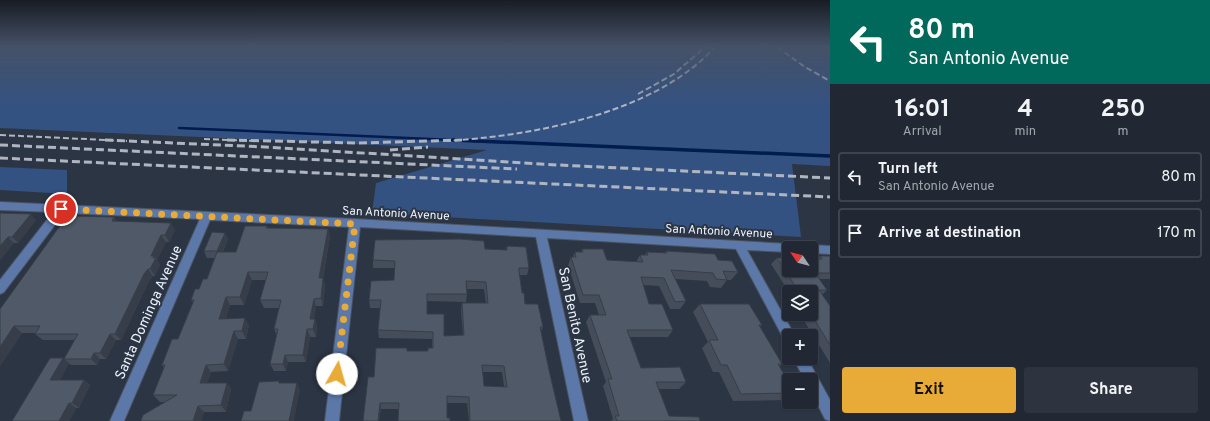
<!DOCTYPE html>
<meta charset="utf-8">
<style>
:root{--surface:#212833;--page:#2d343f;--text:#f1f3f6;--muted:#a2a6ac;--line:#3e444e;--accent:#e8ab37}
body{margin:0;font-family:Overpass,sans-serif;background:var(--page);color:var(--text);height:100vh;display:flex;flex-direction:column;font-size:15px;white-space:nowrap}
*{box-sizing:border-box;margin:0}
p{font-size:13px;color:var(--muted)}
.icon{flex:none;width:22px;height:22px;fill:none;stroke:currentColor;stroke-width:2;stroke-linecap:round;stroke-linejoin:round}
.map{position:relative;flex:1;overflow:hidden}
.sheet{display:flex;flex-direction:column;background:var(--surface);width:380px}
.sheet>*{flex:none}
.top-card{background:#00695c;color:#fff;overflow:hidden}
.needle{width:26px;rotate:305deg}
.tools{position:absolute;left:782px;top:241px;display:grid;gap:8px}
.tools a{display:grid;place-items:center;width:36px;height:36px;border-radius:4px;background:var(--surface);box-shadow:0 1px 3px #0004,0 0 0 1px var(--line);font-size:20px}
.pin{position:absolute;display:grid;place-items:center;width:34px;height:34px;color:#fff;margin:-17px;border:2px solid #fff;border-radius:50%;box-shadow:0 1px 4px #0007}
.me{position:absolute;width:44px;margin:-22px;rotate:7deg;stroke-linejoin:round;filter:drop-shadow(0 0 3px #0008)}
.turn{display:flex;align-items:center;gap:14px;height:84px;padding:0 12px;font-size:18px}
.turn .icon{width:52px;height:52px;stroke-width:2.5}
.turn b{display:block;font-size:28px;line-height:34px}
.eta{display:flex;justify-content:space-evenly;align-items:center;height:68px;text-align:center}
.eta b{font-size:24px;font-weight:700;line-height:28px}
.primary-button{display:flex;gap:8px;margin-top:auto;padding:8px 12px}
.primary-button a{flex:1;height:46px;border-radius:4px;background:var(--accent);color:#111;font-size:16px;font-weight:700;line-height:46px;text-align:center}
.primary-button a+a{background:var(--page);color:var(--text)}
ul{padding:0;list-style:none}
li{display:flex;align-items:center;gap:12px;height:50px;margin:0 8px 6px;padding:0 4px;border:2px solid var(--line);border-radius:4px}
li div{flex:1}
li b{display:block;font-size:15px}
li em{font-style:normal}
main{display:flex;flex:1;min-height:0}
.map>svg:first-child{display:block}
</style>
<main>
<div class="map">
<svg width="830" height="421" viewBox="0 0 830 421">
<rect width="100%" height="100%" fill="#2c3544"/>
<!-- green -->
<g fill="#345281">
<path d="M0,47H830V166L792,164L801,237L372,213L376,183L487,150L0,128Z"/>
<path d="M0,167L67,170V194L0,190Z"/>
</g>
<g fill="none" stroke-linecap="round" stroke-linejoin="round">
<!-- stream-far1 -->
<path stroke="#001c4e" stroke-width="2.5" d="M179,128L476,141"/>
<!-- stream -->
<path stroke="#001c4e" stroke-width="3.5" d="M453,140L830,156"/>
<!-- minor casing -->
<g stroke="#4b5361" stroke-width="2">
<g id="minor">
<path d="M0,202L355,219L790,244L794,245L795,248H789V252L747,250L795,336H789V343L785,341L736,249L547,238L588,421H574L536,237L360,227L339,421H325L349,227L210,220L124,421H110L200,219L64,213L4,292L0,294V280L53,212L0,210Z"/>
<path d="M811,245L830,246V254L811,253V248H806Z"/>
<path d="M793,358H807L830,400V421L825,419L811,392V380H805Z"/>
</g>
</g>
<!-- minor -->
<use href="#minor" fill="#5b78a8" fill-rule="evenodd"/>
<!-- rail-far1 -->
<g stroke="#afb6c2" stroke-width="2" stroke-dasharray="6 3" stroke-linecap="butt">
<path d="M777,47L805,67L830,81"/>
<path d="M638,94L674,74L705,47"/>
<path d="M0,135L127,141"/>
<path d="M204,139L256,141"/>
<path d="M445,141C532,136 654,114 715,47"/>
</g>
<!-- rail -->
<g stroke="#afb6c2" stroke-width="3" stroke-dasharray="8 4" stroke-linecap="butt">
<path d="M105,140L265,147L558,165L830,178"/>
<path d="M227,140L359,143L462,140"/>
<path d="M0,145L517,169"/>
<path d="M390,150L428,147"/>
<path d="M0,158L830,197"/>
</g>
</g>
<!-- wall -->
<g fill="#444d59" fill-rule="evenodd">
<path d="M0,213L36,220L18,243H14L0,260Z"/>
<path d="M114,217L117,221L175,230L169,242H166L157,260L160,265L155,276H153L149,281L121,340H116L106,359H100L97,365H71L64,359L75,340H43L35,334L36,333H22L0,366V309Z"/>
<path d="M267,226L268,228L328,229L330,237L323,278L325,286L323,306H316L314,319H315L317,327L316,337H310L306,362H288L286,371H274L270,364L277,336L274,329L279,308H264L260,300L266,280H252L244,305H230L226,319L249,325L246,339H238L228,371L211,372L207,383H227L231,389L226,412H204L201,421H142L166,402H160L153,395L164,368L162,365L178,339L193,302L191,300L207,279L215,258H207L204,251L225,233L228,239L223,252H236Z"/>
<path d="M507,246L529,268L527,275H519L525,304L543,327L541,331L549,370L561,421H469L467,403H447V418L450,421L399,409H381L379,421H363L374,377L407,351H427L432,348V339L379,338L378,330L380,308H370L369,300L394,280L395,268H373V260L485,249L506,250ZM467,289H484L486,303H462L461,310L463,335L444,336L427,314V301L466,302L467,294ZM483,372H502L504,387L484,386Z"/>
<path d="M582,249L607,260L636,262L640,255H645L647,252L665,253L666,251L718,260L738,272L731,280H727L721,288L710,287L707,281L675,279L686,301L680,309H670L659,286L643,285L649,304L673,330L668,337H630L641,368L686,382L679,389H658L669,416L700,421H611L613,419L603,386L606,382L586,322L590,315H599L595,303H580L568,265L571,257H573L575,252H581Z"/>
<path d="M820,256H830V279H819L827,290L822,295L830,306V363L800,314H811V292H789L771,264L777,258L816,259Z"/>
<path d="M700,304L762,325L760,327L782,364L779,367L789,383V397L785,400L733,401L719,372H713L702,348L708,342L693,312Z"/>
<path d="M63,358L69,363L60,380H84L90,385L79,408H76L69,421H12Z"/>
</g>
<!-- shaded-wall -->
<g fill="#373e49">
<path d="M31,214L36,220L18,243L12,237Z"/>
<path d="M114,217L119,224L112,221Z"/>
<path d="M171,223L175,230L169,242L165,235Z"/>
<path d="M328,229L330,237L321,286L319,278Z"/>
<path d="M225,233L228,239L220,258L217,251Z"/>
<path d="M161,235L166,242L157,260L160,265L155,276L150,269L151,256Z"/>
<path d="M8,237L14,243L0,260V246Z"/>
<path d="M148,269L153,276L149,281L121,340L115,334L144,274Z"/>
<path d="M248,272L252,280L244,305L240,297Z"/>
<path d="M323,278L325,286L323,306L321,298Z"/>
<path d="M226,297L230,305L224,326L219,319Z"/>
<path d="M314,299L316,306L313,327L310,319Z"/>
<path d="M245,318L249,325L246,339L242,331Z"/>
<path d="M315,319L317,327L316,337L313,329Z"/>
<path d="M14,326L22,333L0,366V347Z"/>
<path d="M307,329L310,337L306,362L303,355Z"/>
<path d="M234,331L238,339L228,371L224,364Z"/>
<path d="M110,334L116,340L106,359L100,353Z"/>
<path d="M94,353L100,359L97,365L91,359Z"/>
<path d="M285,355L288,362L286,371L283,364Z"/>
<path d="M63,358L69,363L57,385L50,380Z"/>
<path d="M206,365L211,372L205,390L200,383Z"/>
<path d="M84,380L90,385L79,408L72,403Z"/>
<path d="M227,383L231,389L226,412L221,405Z"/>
<path d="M297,383L300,390L294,421H289Z"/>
<path d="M69,403L76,408L69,421H59Z"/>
<path d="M380,403L381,409L379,421H378Z"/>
<path d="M198,406L204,412L201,421H193Z"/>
</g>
<!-- building -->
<g fill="#4f5968" stroke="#373e49" fill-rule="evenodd">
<path d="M0,213L31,214L12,237H8L0,246Z"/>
<path d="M67,216L114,217L112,221L171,223L165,235H161L151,256H154L153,258H156L150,269H148L144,274L115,334H110L100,353H94L91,359H64L78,334H35L40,326H14L0,347V309Z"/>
<path d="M245,226H267L266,228L328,229L319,278H323L321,298L314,299L310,319H315L313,329H307L303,355H285L283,364H270L278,329H274L281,300H260L268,272H248L240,297H226L219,319L245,318L242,331H234L224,364L206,365L200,383H227L221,405L198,406L193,421H142L141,420L143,415L177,395H153L165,365H162L172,339H178L194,300H191L195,289H199L203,279H207L217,252H236Z"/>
<path d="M212,232L225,233L217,251H204Z"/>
<path d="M460,239L484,241L485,249L507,250V246L526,247L529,268H519V271L522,293H524L525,304H538L543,327H540L549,370L561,421H470L469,397L447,396V418H450V421H398L399,403H380L378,421H363L368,377H374L376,348H407V351H428V348H433V332L378,330L381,300H369L371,281L394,280L395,261L373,260L375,240ZM466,281L486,282L488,303H462L464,335L444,336V314H427V294H467ZM482,365L504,366L507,387L484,386Z"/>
<path d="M582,249H603L607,260L643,262L640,255H648L647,252L667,253L666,251L715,254L718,260L732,261L738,272L723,271L727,280L716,279L713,273L671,270L686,301L675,302L664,278L641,277L649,304H662L673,330H627L641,368L680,367L686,382H656L669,416L699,417L700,421H617L615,416H619L608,379H612L590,315H606L599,295H583L571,257H576L575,252H583Z"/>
<path d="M820,256H830V273H815L827,290H819L830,306V345L811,314V292H799L777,258H789V270H811V259H822Z"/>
<path d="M700,304H749L762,325H759L782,364H778L789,383V393L741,394L727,365H721L709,340H718Z"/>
<path d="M50,358H63L50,380H84L72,403H69L59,421H12Z"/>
<path d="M279,381V383H297L289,421H241L244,411H251L259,382Z"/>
</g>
<!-- sky -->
<linearGradient id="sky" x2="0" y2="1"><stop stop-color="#181d25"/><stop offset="0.44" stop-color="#455167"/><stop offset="1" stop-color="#455167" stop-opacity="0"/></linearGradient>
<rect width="830" height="106" fill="url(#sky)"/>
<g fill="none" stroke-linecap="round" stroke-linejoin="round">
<!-- route -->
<path stroke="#e8ab37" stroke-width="7" stroke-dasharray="0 12.6" d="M61,209L355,224L337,374"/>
</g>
<g text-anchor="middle" stroke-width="4" stroke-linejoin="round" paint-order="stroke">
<!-- street labels -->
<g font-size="12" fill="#ecf2fc" stroke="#2c3544">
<text transform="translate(396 213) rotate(3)" y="4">San Antonio Avenue</text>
<text transform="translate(719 231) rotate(3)" y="4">San Antonio Avenue</text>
</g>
<!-- near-street labels -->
<g font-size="14" fill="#ecf2fc" stroke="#2c3544">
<text transform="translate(148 312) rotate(-66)" y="5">Santa Dominga Avenue</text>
<text transform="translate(576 325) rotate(78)" y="5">San Benito Avenue</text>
</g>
</g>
</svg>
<div class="tools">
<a><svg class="needle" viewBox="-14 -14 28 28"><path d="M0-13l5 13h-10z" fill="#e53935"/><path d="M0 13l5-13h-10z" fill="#a2a6ac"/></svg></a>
<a><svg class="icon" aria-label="layers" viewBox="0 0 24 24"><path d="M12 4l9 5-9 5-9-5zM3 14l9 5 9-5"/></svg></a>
<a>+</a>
<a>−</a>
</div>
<div class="pin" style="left:61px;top:209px;background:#d93025"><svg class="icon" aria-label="arrive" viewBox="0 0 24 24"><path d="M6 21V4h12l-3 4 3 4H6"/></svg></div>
<svg class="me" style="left:337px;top:374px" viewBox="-20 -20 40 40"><circle r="19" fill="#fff"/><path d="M0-13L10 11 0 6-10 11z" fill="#e8ab37"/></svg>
</div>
<section class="sheet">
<div class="top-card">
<div class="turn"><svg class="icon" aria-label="left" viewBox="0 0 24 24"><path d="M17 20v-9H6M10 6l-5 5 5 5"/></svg><div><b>80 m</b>San Antonio Avenue</div></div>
</div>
<div class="eta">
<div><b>16:01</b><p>Arrival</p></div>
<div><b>4</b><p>min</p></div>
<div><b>250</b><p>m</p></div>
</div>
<ul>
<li><svg class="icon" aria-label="left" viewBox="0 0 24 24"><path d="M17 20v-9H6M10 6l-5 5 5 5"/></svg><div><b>Turn left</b><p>San Antonio Avenue</p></div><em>80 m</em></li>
<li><svg class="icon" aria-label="arrive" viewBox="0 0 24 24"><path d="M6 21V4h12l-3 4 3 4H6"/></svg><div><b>Arrive at destination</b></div><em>170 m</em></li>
</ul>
<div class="primary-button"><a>Exit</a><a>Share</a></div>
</section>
</main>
